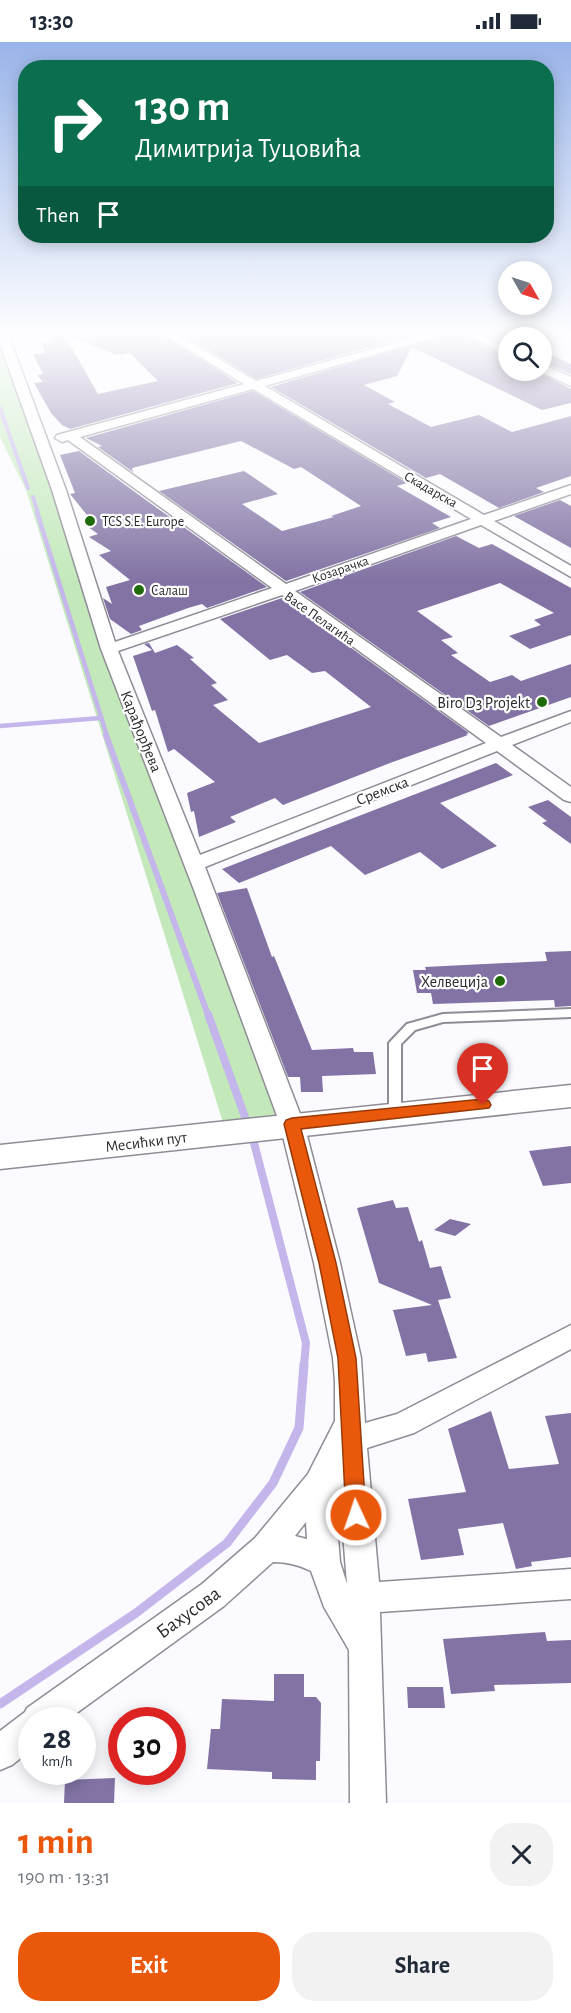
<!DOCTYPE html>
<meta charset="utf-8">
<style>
:root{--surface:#fff;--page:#f2f2f3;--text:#1f2937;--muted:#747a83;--accent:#ea580c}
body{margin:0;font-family:"Alegreya Sans",sans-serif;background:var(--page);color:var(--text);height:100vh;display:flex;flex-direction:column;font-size:22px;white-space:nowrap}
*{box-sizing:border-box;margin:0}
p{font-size:20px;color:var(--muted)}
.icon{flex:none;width:33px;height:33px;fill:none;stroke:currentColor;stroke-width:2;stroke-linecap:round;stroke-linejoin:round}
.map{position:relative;height:1761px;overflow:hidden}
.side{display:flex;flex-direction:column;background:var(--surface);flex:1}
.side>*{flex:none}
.hud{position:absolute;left:18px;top:18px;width:536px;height:183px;border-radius:24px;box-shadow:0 3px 15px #0003;background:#0b6e4f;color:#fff;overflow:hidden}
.needle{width:39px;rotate:129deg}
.tools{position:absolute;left:498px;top:219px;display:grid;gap:12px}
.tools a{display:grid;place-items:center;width:54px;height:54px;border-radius:50%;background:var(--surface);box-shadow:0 3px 15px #0003;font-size:30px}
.speed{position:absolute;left:18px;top:1665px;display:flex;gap:12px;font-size:30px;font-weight:700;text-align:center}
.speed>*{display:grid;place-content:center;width:78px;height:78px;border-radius:50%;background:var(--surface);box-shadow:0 3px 15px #0003;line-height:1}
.speed small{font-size:15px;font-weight:400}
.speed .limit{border:9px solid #d22;background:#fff;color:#111}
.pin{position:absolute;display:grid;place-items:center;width:51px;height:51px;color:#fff;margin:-62px -26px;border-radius:50% 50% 50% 0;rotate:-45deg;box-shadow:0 0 6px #0007}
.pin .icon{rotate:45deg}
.me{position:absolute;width:66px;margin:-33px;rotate:357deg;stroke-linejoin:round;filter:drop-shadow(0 0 4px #0008)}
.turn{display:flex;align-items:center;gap:21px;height:126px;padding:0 18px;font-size:27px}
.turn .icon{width:78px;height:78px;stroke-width:2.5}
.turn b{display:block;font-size:42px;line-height:51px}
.then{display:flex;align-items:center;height:57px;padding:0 18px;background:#0003;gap:12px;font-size:22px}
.round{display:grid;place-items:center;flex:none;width:63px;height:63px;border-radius:24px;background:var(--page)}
.head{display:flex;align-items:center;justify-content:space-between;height:102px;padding:0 18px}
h1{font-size:36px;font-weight:700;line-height:45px;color:var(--accent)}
.primary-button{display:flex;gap:12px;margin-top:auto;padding:12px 18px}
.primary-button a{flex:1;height:69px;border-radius:24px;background:var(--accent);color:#fff;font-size:24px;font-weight:700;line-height:69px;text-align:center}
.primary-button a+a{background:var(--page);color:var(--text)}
.status{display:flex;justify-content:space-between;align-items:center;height:42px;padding:0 30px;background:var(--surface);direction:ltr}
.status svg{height:16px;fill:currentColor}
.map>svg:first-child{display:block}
</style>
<div class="status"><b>13:30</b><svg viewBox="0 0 49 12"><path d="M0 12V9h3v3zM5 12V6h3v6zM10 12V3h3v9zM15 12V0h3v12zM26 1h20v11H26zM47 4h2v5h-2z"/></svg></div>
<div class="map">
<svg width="571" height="1761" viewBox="0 0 571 1761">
<rect width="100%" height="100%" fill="#fbfafe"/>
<!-- green -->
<path fill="#c3e9bb" d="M0,292L286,1078L225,1087L26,448L0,395Z"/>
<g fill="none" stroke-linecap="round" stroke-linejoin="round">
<!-- stream-far4 -->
<g stroke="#c4b5eb" stroke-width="4">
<path d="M0,366L28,446"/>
<path d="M33,455L38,471"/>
</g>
<!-- stream-far3 -->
<g stroke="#c4b5eb" stroke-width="4.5">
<path d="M37,470L107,694"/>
<path d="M0,684L101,676"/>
</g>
<!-- stream-far2 -->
<path stroke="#c4b5eb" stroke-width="6" d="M106,693L208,973"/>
<!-- stream-far1 -->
<g stroke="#c4b5eb" stroke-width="8">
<path d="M208,972L245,1075"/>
<path d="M254,1101L306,1301L304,1323"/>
</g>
<!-- stream -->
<path stroke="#c4b5eb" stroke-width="9" d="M0,1662L136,1571L227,1501L273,1441L299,1386L304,1322"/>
</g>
<!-- building -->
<g fill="#8273a4">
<path d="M51,292H64L98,352L158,339L130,311L116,313L66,292H161L238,341L70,387L62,383L51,371L34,341L43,340L37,333L43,332L33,312L45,311L42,301L52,300Z"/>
<path d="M182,292H417L256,337Z"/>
<path d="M448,292H464L508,315V328H536L571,347V361L542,368L412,305L397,334L364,343L395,360L388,362L431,385L479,373L512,390L571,374V434L536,446L544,450L499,466L440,432L426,436L271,345Z"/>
<path d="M542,306L551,310L547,311L571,322V332L542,320Z"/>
<path d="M253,349L407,441L397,444L451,475L432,481L440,486L286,539L159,449L244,429L278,452L242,462L282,489L334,475L331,474L361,464L301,425L294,427L241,399L132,426L133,430L98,405L102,404L86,396Z"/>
<path d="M79,409L139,453L267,545L207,566L202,562L188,566L139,584L142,588L131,592L110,577L103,556L112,562L106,545L130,538L99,513L111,509L89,495L98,492L88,485L95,483L70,452L75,451L60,413Z"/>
<path d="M560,458L571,464V506L514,474Z"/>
<path d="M456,494L479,506L492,502L571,546V593L530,607L509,594L541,583L534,578L554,571L500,541L417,569L453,595L441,598L458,611L451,613L490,640L512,633L521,639L571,622V655L489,684L300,550Z"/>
<path d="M282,556L469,691L466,692L468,693L390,721L283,763L275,756L230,775L236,780L199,795L194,769L191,770L187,751L215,740L174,707L168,710L155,668L152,669L133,614L152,608L144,602L149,601L155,611L177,603L194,616L190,617L217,641L211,643L228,658L213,663L259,701L371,665L325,629L312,631L287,613L270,618L220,577Z"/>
<path d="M496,721L513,733L440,761L497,804L442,827L420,810L365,833L331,804L239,841L222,827Z"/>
<path d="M548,758L571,775V802L542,781L547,779L528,765Z"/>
<path d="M247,846L272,915L274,914L312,1008L353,1006L354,1010H373L376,1032L322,1034L323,1050H301L300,1035H288L217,851Z"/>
<path d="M571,909V964L555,965L554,958L433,962L431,951H417L413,928H426L425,925L547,919L545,910Z"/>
<path d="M571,1104V1141L543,1144L529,1109Z"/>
<path d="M393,1158L396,1166L408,1165L419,1200L422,1198L430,1226L441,1224L451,1256L438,1258L457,1316L428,1320L426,1311L406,1314L393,1268L432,1263L379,1241L357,1166Z"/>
<path d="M450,1177L471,1182L455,1194L434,1188Z"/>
<path d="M491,1369L509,1427L559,1422L545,1374L571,1371V1515L531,1520L532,1524L516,1527L503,1481L458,1487L464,1513L421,1518L408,1457L466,1450L448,1387Z"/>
<path d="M545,1590L547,1599L571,1598V1641L494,1643L495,1649L451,1652L443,1597Z"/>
<path d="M274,1632H304V1655H316L321,1661L320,1719H316V1738L272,1737V1730L207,1727L211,1687H220L222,1657L274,1659Z"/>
<path d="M407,1645H443L445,1666H408Z"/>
<path d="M115,1736L114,1761H64L65,1738Z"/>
</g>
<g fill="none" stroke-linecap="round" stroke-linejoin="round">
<!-- service casing -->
<g stroke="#8f8c96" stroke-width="4">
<path id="service" d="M571,967V975L443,980L415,988L401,1002V1072L399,1075H391L389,1072V1001L407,982L443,972Z"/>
</g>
<!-- minor casing -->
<g stroke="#8f8c96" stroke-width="3">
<g id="minor">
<path d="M0,292H8L66,448L115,600L272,546L68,398L62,400L55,396L57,393L244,342L163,292H177L256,339L427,292H446L265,344L484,473L571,443V452L494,479L571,524V535L481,483L295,549L501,695L571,669V680L512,703L571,745V760L564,758L497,709L205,825L304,1082L340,1221L361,1316L365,1381L397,1372L571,1283V1307L414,1391L367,1406L379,1540L571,1527V1557L380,1570L386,1761H350L349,1608L324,1565L311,1529C299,1523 287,1520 273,1520L224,1564L67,1678H32V1707L12,1723L0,1728V1689L25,1670L27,1666L202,1542L255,1496L308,1432L335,1379V1339L333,1316L314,1221L280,1082L194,848L101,607L52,448L0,302ZM253,347L471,477L286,542L80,395ZM282,553L486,701L200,813L118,609ZM336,1470L342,1478L347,1542L340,1520ZM306,1480L307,1497L295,1494Z"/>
<path d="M466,292H481L508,306V313Z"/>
<path d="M542,322L571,335V344L538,329L542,328Z"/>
</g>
</g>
<!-- tertiary casing -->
<g stroke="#8f8c96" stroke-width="3">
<path id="tertiary" d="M571,1043V1065L0,1127V1103Z"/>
</g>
<!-- service -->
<use href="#service" fill="#fff" fill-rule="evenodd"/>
<!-- minor -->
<use href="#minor" fill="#fff" fill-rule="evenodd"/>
<!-- tertiary -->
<use href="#tertiary" fill="#fff" fill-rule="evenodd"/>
</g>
<!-- sky -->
<linearGradient id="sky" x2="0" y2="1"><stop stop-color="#99b4e9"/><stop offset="0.54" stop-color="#fdfdff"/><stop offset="1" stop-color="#fdfdff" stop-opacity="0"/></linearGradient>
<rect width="571" height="539" fill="url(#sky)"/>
<!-- route -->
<path fill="#ea580c" stroke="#983908" stroke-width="1.5" d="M483,1057L489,1059L491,1063L489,1066L301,1087L336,1221L356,1316L366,1473L363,1479L356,1481L349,1479L346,1473L338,1316L319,1221L284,1082L286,1078L292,1076Z"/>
<!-- markers -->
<g fill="#206b09" stroke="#fff" stroke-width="2">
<circle cx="90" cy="479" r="6"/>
<circle cx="139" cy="548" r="6"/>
<circle cx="542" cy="660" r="6"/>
<circle cx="500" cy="939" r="6"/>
</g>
<g text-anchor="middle" stroke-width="4.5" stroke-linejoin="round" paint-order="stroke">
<!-- far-street labels -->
<g font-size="14" fill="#2b2a2e" stroke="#fff">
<text transform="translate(431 447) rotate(30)" y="5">Скадарска</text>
<text transform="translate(340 527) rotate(-19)" y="5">Козарачка</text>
<text transform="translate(320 576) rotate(35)" y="5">Васе Пелагића</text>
</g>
<!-- far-poi labels -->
<g font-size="14" fill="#2b2a2e" stroke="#fff" text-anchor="start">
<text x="102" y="484">TCS S.E. Europe</text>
<text x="151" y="553">Салаш</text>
</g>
<!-- poi labels -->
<g font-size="16" fill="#2b2a2e" stroke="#fff" text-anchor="end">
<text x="530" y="666">Biro D3 Projekt</text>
<text x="488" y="945">Хелвеција</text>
</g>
<!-- street labels -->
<g font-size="16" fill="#2b2a2e" stroke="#fff">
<text transform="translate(142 689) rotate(68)" y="6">Карађорђева</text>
<text transform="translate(382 748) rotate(-21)" y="6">Сремска</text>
<text transform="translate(146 1099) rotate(-7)" y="6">Месићки пут</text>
</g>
<!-- near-street labels -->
<g font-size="20" fill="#2b2a2e" stroke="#fff">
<text transform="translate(188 1570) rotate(-36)" y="7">Бахусова</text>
</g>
</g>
</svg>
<div class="tools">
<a><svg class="needle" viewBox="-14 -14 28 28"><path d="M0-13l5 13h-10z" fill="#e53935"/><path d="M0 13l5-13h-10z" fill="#747a83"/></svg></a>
<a><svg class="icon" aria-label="search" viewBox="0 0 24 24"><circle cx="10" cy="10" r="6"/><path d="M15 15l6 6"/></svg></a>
</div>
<div class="speed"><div>28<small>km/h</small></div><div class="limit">30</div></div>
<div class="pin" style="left:483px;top:1063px;background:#d93025"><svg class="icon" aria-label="arrive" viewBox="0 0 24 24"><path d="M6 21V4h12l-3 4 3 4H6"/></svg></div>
<svg class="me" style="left:356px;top:1473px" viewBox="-20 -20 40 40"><circle r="17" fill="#ea580c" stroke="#fff" stroke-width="3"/><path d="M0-11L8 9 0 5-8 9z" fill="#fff"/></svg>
<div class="hud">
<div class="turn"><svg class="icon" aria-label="right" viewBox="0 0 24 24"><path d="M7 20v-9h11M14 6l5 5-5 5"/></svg><div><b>130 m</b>Димитрија Туцовића</div></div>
<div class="then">Then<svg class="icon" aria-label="arrive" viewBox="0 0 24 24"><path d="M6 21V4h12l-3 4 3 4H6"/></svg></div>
</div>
</div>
<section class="side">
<div class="head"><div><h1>1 min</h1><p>190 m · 13:31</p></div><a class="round"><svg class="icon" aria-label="close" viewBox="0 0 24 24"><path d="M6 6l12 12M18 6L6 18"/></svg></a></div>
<div class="primary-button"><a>Exit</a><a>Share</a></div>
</section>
